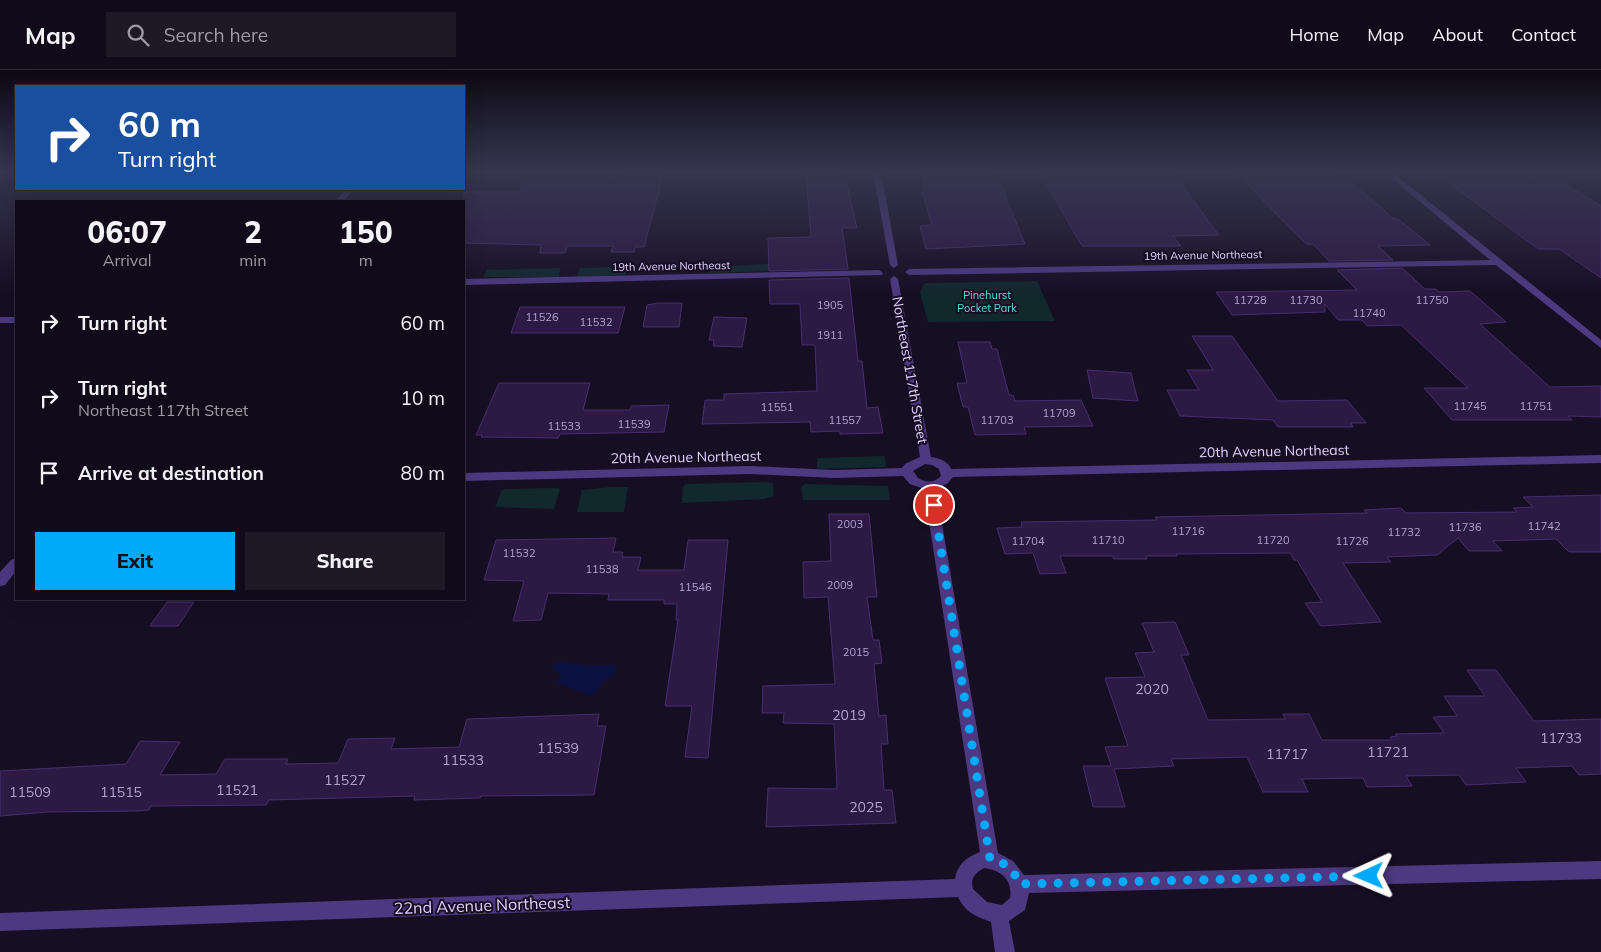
<!DOCTYPE html>
<style>
:root{--surface:#100a1a;--page:#1e1827;--text:#f1f3f6;--muted:#9c9aa2;--line:#302b39;--accent:#01a9fb}
body{margin:0;font-family:Mulish,sans-serif;background:var(--page);color:var(--text);height:100vh;display:flex;flex-direction:column;font-size:19px;white-space:nowrap}
*{box-sizing:border-box;margin:0}
p{font-size:16px;color:var(--muted)}
.icon{flex:none;width:28px;height:28px;fill:none;stroke:currentColor;stroke-width:2;stroke-linecap:round;stroke-linejoin:round}
.map{position:relative;flex:1;overflow:hidden}
.side{position:absolute;left:15px;top:130px;width:450px;height:400px;display:flex;flex-direction:column;background:var(--surface);border-radius:0px;box-shadow:0 5px 20px #0002,0 0 0 1px var(--line)}
.side>*{flex:none}
.hud{position:absolute;left:15px;top:15px;width:450px;height:105px;border-radius:0px;box-shadow:0 5px 20px #0002,0 0 0 1px var(--line);background:#1a4fa0;color:#fff;overflow:hidden}
.pin{position:absolute;display:grid;place-items:center;width:42px;height:42px;color:#fff;margin:-21px;border:2px solid #fff;border-radius:50%;box-shadow:0 1px 5px #0007}
.me{position:absolute;width:55px;margin:-28px;rotate:269deg;stroke-linejoin:round;filter:drop-shadow(0 0 4px #0008)}
.turn{display:flex;align-items:center;gap:18px;height:105px;padding:0 20px;font-size:22px}
.turn .icon{width:65px;height:65px;stroke-width:2.5}
.turn b{display:block;font-size:35px;line-height:42px}
.eta{display:flex;justify-content:space-evenly;align-items:center;height:85px;text-align:center}
.eta b{font-size:30px;font-weight:800;line-height:35px}
.primary-button{display:flex;gap:10px;margin-top:auto;padding:10px 20px}
.primary-button a{flex:1;height:58px;border-radius:0px;background:var(--accent);color:#111;font-size:20px;font-weight:800;line-height:58px;text-align:center}
.primary-button a+a{background:var(--page);color:var(--text)}
ul{padding:0;list-style:none}
li{display:flex;align-items:center;gap:15px;height:75px;padding:0 20px}
li div{flex:1}
li b{display:block;font-size:19px}
li em{font-style:normal}
header{display:flex;align-items:center;gap:30px;box-sizing:border-box;height:70px;padding:0 25px;background:var(--surface);border-bottom:1px solid var(--line)}
header strong{font-size:24px}
nav{display:flex;gap:28px;margin-inline-start:auto;font-size:18px}
.search{width:350px;height:45px;background:var(--page);display:flex;align-items:center;gap:12px;box-sizing:border-box;padding:0 18px;border-radius:0px;color:var(--muted);font-size:19px}
.map>svg:first-child{display:block}
</style>
<header>
<strong>Map</strong>
<div class="search"><svg class="icon" aria-label="search" viewBox="0 0 24 24"><circle cx="10" cy="10" r="6"/><path d="M15 15l6 6"/></svg>Search here</div>
<nav><a>Home</a><a>Map</a><a>About</a><a>Contact</a></nav>
</header>
<div class="map">
<svg width="1601" height="882" viewBox="0 0 1601 882">
<rect width="100%" height="100%" fill="#160e23"/>
<!-- green -->
<g fill="#11282d">
<path d="M770,194L788,200L710,203L714,197Z"/>
<path d="M626,197L625,205L577,207L580,198Z"/>
<path d="M560,198L559,207H483L487,200Z"/>
<path d="M1037,211L1055,251L928,252L920,222L925,213Z"/>
<path d="M885,386L886,397L817,399V388Z"/>
<path d="M765,412L773,413L774,426L764,429L682,433L683,416L686,414Z"/>
<path d="M805,414L888,416L890,430H803L801,417Z"/>
<path d="M611,417H628L624,442H577L582,420Z"/>
<path d="M557,418L560,419L554,439L495,437L502,420L507,419Z"/>
</g>
<!-- water -->
<path fill="#0a1141" d="M559,591L583,595H617L613,608H607L592,626L554,612L562,605L551,597Z"/>
<!-- building -->
<g fill="#2c1a44" stroke="#492c70">
<path d="M627,101H664L644,177H635L634,182H611L613,176H567L565,183H540L541,175L464,173V122H519L525,110L625,107Z"/>
<path d="M806,101H844L857,158H842L848,199L769,201L768,168L811,167Z"/>
<path d="M921,101H995L1025,174L926,179L920,156L932,155L922,122H925L923,115H925Z"/>
<path d="M1039,101H1171L1219,165L1173,166L1181,176H1082Z"/>
<path d="M1234,101H1339L1394,149H1398L1430,175L1378,176L1393,190L1329,191L1313,174H1306Z"/>
<path d="M1547,107L1559,110L1601,136V208L1559,179H1538L1445,110Z"/>
<path d="M1402,198L1425,219H1436L1439,222L1470,221L1506,252L1480,254L1550,317L1601,316V347L1568,346L1572,350H1452L1424,318H1468L1401,255L1367,256L1362,250H1338L1325,234V242L1232,245L1216,222L1357,220L1337,200Z"/>
<path d="M849,208L858,291H862L867,338L878,337L883,363L840,364V361L811,362L810,352L702,354L705,330H724V324L817,321L815,275H802L800,234H770L769,210Z"/>
<path d="M658,233H682L679,257H643L647,235Z"/>
<path d="M520,237H625L618,263H511Z"/>
<path d="M714,247L747,248L742,277L713,276L714,270H709Z"/>
<path d="M1192,266H1232L1278,331L1347,330L1366,353H1351L1353,357H1278L1273,350L1180,346L1167,320H1199L1187,300H1213Z"/>
<path d="M958,272H990L992,279H997L1009,325H1013L1015,331L1081,330L1093,356L1024,357L1026,364L975,365L968,337H963L957,313H967Z"/>
<path d="M1087,300L1131,303L1138,331L1093,328Z"/>
<path d="M499,313H590L583,340H630L631,336L669,335L664,362L560,364L558,368L481,367L482,365H476Z"/>
<path d="M1601,425V482H1569L1556,469L1493,471L1502,481H1469L1458,468L1437,485L1387,487L1391,492L1343,493L1381,552L1321,556L1305,533L1322,532L1297,490H1294L1290,483L1176,484L1177,486H1146L1147,489H1114L1113,486H1060L1066,503L1040,504L1033,483L1005,484L997,458L1022,457L1021,452L1157,450L1155,447L1367,443L1364,440L1401,438L1406,443L1517,442L1513,438L1533,437L1523,427Z"/>
<path d="M829,444H869L877,527H867L873,570H879L882,593L874,594L879,646L886,645L888,674H881L884,720H892L896,753L766,757L768,718L837,719L834,654L783,653L784,643H762L763,616L835,614L828,527L804,528L803,492L831,491Z"/>
<path d="M616,468L613,482H623L622,487H641L638,500H684L688,470H728L708,688L685,687L692,636H665L678,550H676L677,534H664V530H608L609,524L548,523L541,550L513,551L524,511L484,510L496,470Z"/>
<path d="M167,532H194L178,556H150Z"/>
<path d="M1175,552L1189,585H1181L1208,650L1285,649L1283,644H1309L1322,670H1392L1390,667L1397,666L1395,664L1444,663L1433,647L1457,646L1444,626H1485L1467,600H1496L1534,651L1601,649V704L1579,705L1572,696L1516,698L1526,712L1466,715L1459,705L1406,706L1412,716L1367,717L1363,708L1302,709L1308,722H1263L1247,687L1171,689L1174,696L1114,699L1125,737H1093L1083,696H1111L1105,677L1128,676L1105,608L1145,607L1135,583L1154,582L1142,553Z"/>
<path d="M599,644L597,656H606L594,725L481,726L480,728L414,730L415,726L269,730L266,735L151,736L149,740L138,741L48,742L0,746V701L126,694L140,671L180,672L160,705L216,704L225,689H288L286,694L338,693L348,669L395,668L391,679L459,677L467,649Z"/>
</g>
<g fill="none" stroke-linecap="round" stroke-linejoin="round">
<!-- minor -->
<g fill="#4c3982" fill-rule="evenodd">
<path d="M873,101H881L898,195L894,198L890,195Z"/>
<path d="M1383,101H1391L1601,270V278L1496,195L909,205L905,202L909,199L1490,190Z"/>
<path d="M346,119H354L344,131H336Z"/>
<path d="M879,200L883,203L882,205L464,215V209Z"/>
<path d="M894,206L898,209L931,387C939,388 948,391 951,399L1601,385V393L953,407L947,414L936,418L998,783L1013,791L1024,805L1601,791V809L1029,823L1025,840L1009,851L1015,882H995L991,852C976,847 965,842 958,827L0,861V843L955,809C957,794 967,787 980,782L924,419L910,414L903,406L834,408L750,404L464,411V403L750,396L834,400L902,398L905,394L920,387L890,209ZM925,394L932,395L939,399L941,406C934,413 926,413 918,408L913,401ZM984,798C1001,800 1013,810 1010,828L1002,835L987,832L973,819C970,808 975,803 984,798Z"/>
<rect x="0" y="247" width="16" height="6"/>
<path d="M16,488V501L5,515L0,516V502L11,490Z"/>
</g>
</g>
<!-- sky -->
<linearGradient id="sky" x2="0" y2="1"><stop stop-color="#0c0813"/><stop offset="0.45" stop-color="#363650"/><stop offset="1" stop-color="#363650" stop-opacity="0"/></linearGradient>
<rect width="1601" height="225" fill="url(#sky)"/>
<g fill="none" stroke-linecap="round" stroke-linejoin="round">
<!-- route -->
<path stroke="#01a9fb" stroke-width="9" stroke-dasharray="0 16.2" d="M934,435L990,789C1005,791 1014,801 1020,814L1369,806"/>
</g>
<g text-anchor="middle" stroke-width="4" stroke-linejoin="round" paint-order="stroke">
<!-- far-street labels -->
<g font-size="11" fill="#e0d0ff" stroke="#160e23">
<text transform="translate(1203 185) rotate(-1)" y="4">19th Avenue Northeast</text>
<text transform="translate(671 196) rotate(-1)" y="4">19th Avenue Northeast</text>
</g>
<!-- far-park labels -->
<g font-size="11" fill="#5cdfdc" stroke="#160e23">
<text x="987" y="229">Pinehurst<tspan x="987" dy="13">Pocket Park</tspan></text>
</g>
<!-- number labels -->
<g font-size="11" fill="#b3a2d0">
<text x="1250" y="234">11728</text>
<text x="1306" y="234">11730</text>
<text x="1432" y="234">11750</text>
<text x="830" y="239">1905</text>
<text x="1369" y="247">11740</text>
<text x="542" y="251">11526</text>
<text x="596" y="256">11532</text>
<text x="830" y="269">1911</text>
<text x="1470" y="340">11745</text>
<text x="1536" y="340">11751</text>
<text x="777" y="341">11551</text>
<text x="1059" y="347">11709</text>
<text x="845" y="354">11557</text>
<text x="997" y="354">11703</text>
<text x="634" y="358">11539</text>
<text x="564" y="360">11533</text>
<text x="850" y="458">2003</text>
<text x="1544" y="460">11742</text>
<text x="1465" y="461">11736</text>
<text x="1188" y="465">11716</text>
<text x="1404" y="466">11732</text>
<text x="1108" y="474">11710</text>
<text x="1273" y="474">11720</text>
<text x="1028" y="475">11704</text>
<text x="1352" y="475">11726</text>
<text x="519" y="487">11532</text>
<text x="602" y="503">11538</text>
<text x="840" y="519">2009</text>
<text x="695" y="521">11546</text>
<text x="856" y="586">2015</text>
</g>
<!-- street labels -->
<g font-size="14" fill="#e0d0ff" stroke="#160e23">
<text transform="translate(910 300) rotate(80)" y="5">Northeast 117th Street</text>
<text transform="translate(1274 381) rotate(-1)" y="5">20th Avenue Northeast</text>
<text transform="translate(686 387) rotate(-1)" y="5">20th Avenue Northeast</text>
</g>
<!-- near-number labels -->
<g font-size="14" fill="#b3a2d0">
<text x="1152" y="624">2020</text>
<text x="849" y="650">2019</text>
<text x="1561" y="673">11733</text>
<text x="558" y="683">11539</text>
<text x="1388" y="687">11721</text>
<text x="1287" y="689">11717</text>
<text x="463" y="695">11533</text>
<text x="345" y="715">11527</text>
<text x="237" y="725">11521</text>
<text x="30" y="727">11509</text>
<text x="121" y="727">11515</text>
<text x="866" y="742">2025</text>
</g>
<!-- near-street labels -->
<g font-size="16" fill="#e0d0ff" stroke="#160e23">
<text transform="translate(482 835) rotate(-2)" y="6">22nd Avenue Northeast</text>
</g>
</g>
</svg>
<div class="pin" style="left:934px;top:435px;background:#d93025"><svg class="icon" aria-label="arrive" viewBox="0 0 24 24"><path d="M6 21V4h12l-3 4 3 4H6"/></svg></div>
<svg class="me" style="left:1369px;top:806px" viewBox="-20 -20 40 40"><path d="M0-17L14 15 0 8-14 15z" fill="#01a9fb" stroke="#fff" stroke-width="4"/></svg>
<div class="hud">
<div class="turn"><svg class="icon" aria-label="right" viewBox="0 0 24 24"><path d="M7 20v-9h11M14 6l5 5-5 5"/></svg><div><b>60 m</b>Turn right</div></div>
</div>
<section class="side">
<div class="eta">
<div><b>06:07</b><p>Arrival</p></div>
<div><b>2</b><p>min</p></div>
<div><b>150</b><p>m</p></div>
</div>
<ul>
<li><svg class="icon" aria-label="right" viewBox="0 0 24 24"><path d="M7 20v-9h11M14 6l5 5-5 5"/></svg><div><b>Turn right</b></div><em>60 m</em></li>
<li><svg class="icon" aria-label="right" viewBox="0 0 24 24"><path d="M7 20v-9h11M14 6l5 5-5 5"/></svg><div><b>Turn right</b><p>Northeast 117th Street</p></div><em>10 m</em></li>
<li><svg class="icon" aria-label="arrive" viewBox="0 0 24 24"><path d="M6 21V4h12l-3 4 3 4H6"/></svg><div><b>Arrive at destination</b></div><em>80 m</em></li>
</ul>
<div class="primary-button"><a>Exit</a><a>Share</a></div>
</section>
</div>
